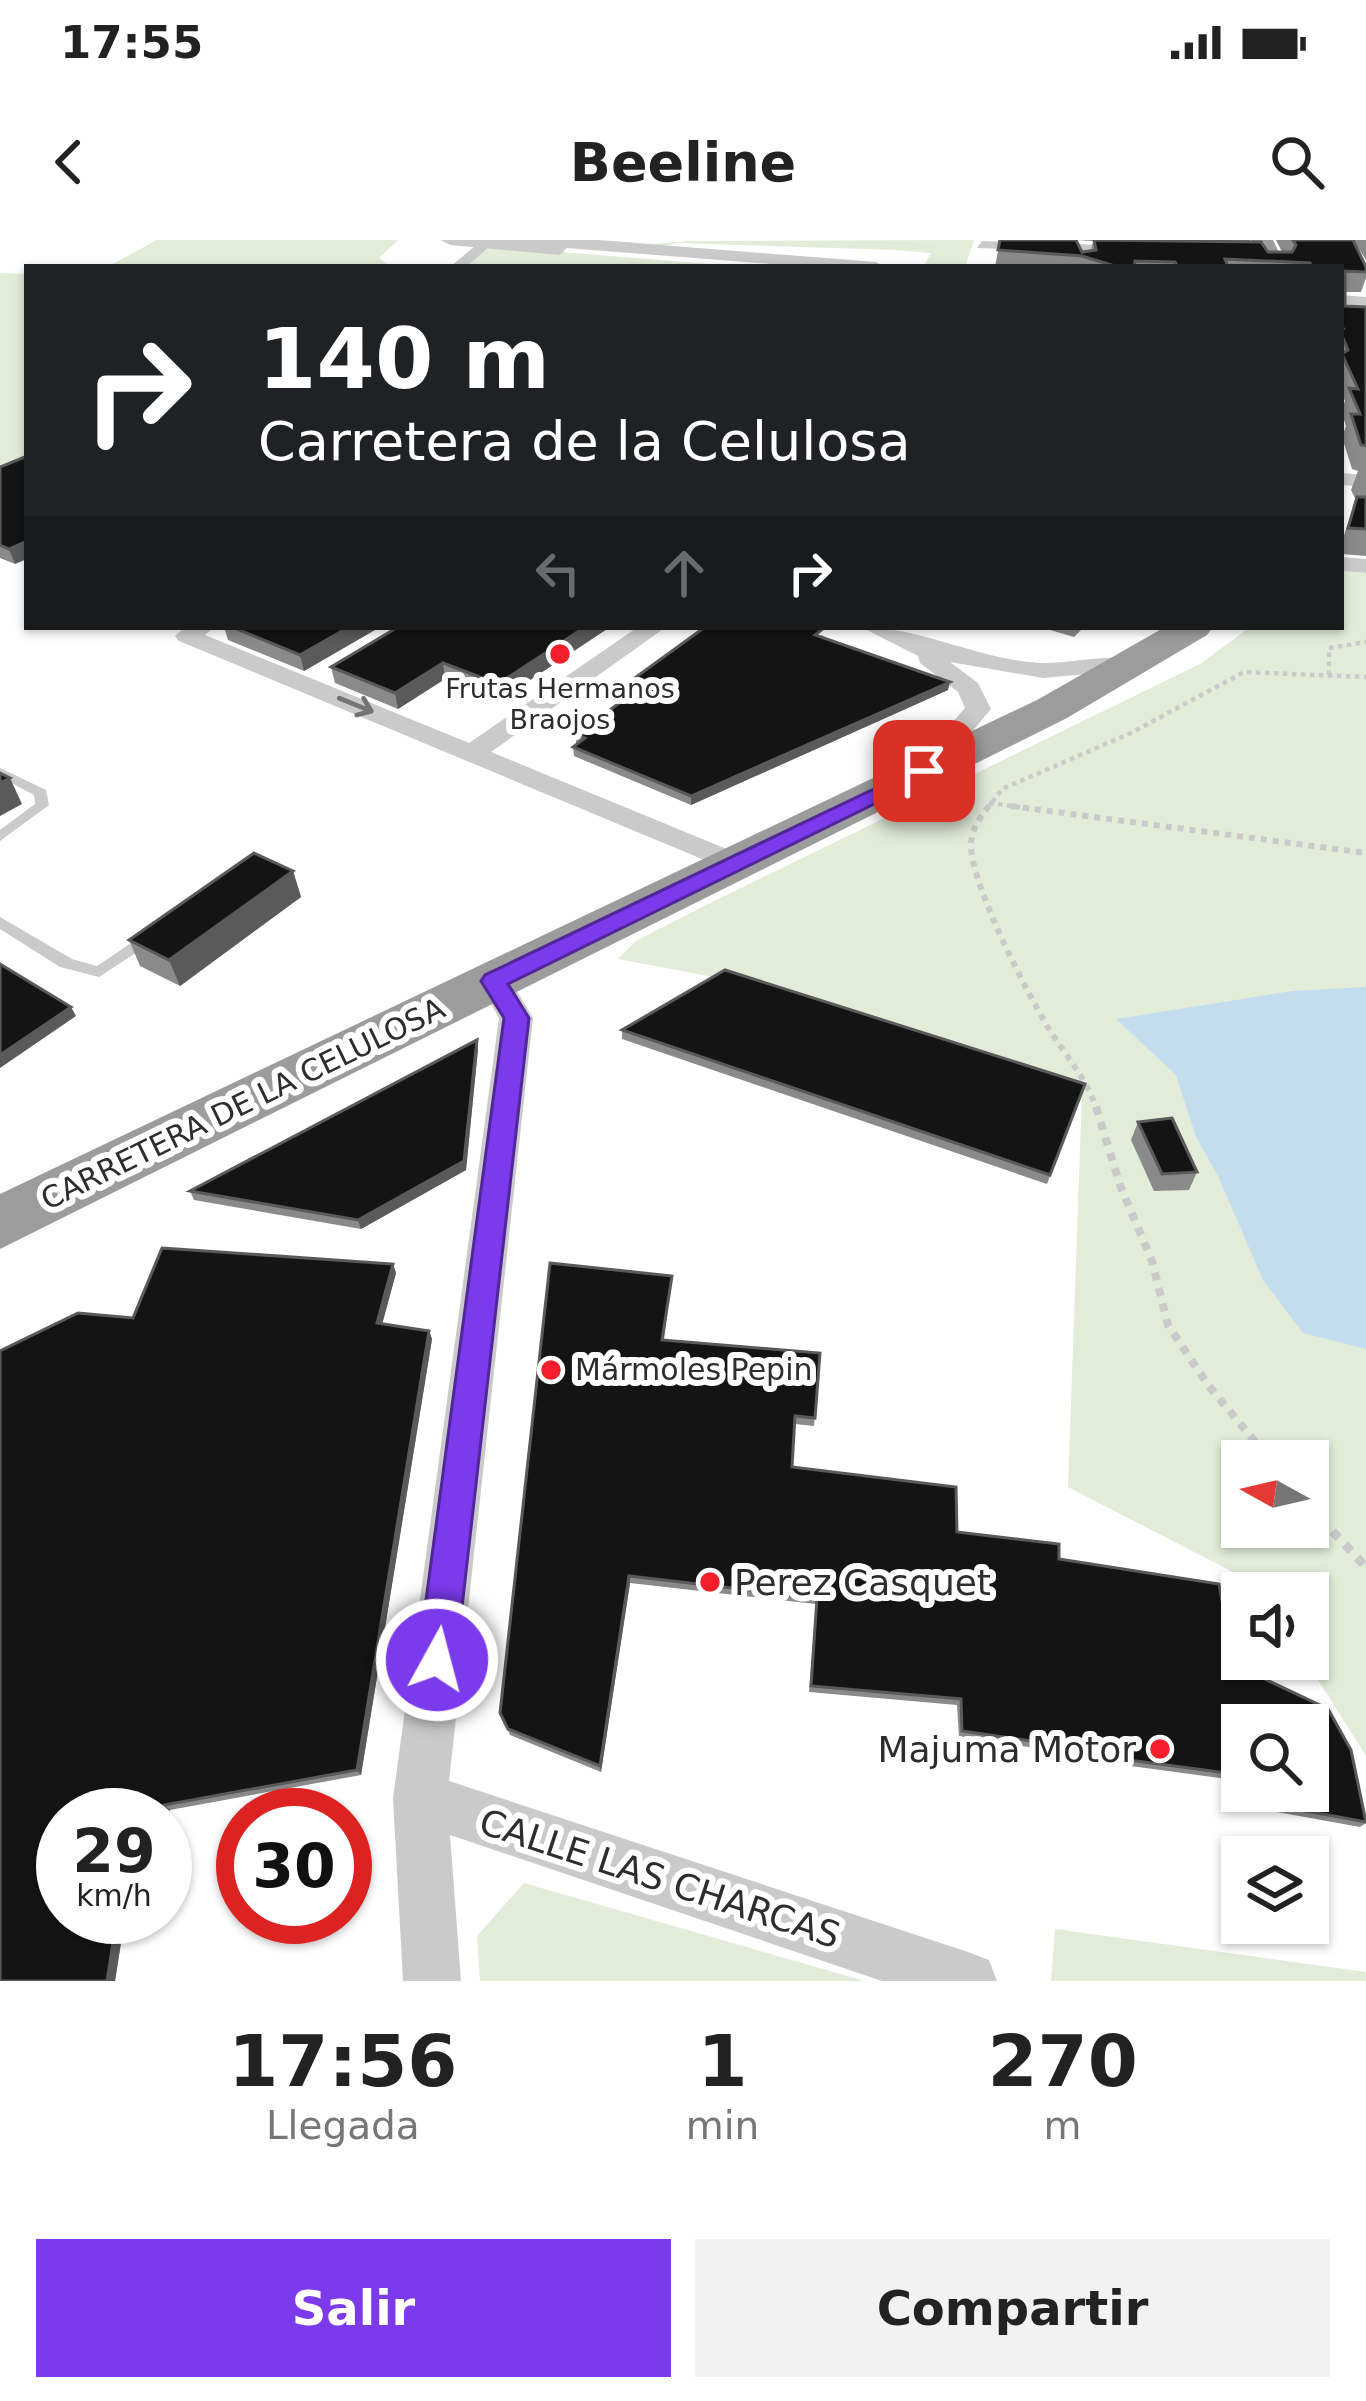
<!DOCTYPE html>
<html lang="es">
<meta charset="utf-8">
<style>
:root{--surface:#fff;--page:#f2f2f2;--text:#222;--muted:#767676;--accent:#7c3aed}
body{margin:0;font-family:"DejaVu Sans",sans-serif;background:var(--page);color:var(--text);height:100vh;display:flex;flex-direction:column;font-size:45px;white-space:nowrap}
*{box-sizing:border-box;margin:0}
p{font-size:39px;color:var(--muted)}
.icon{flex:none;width:66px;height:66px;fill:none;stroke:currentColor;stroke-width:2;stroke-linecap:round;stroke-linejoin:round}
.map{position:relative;height:1741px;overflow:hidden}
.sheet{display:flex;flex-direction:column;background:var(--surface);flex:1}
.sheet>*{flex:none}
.banner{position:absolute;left:24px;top:24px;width:1320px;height:366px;border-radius:0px;box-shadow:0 3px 9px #0004;background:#202124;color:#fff;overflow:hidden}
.needle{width:78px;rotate:278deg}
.fabs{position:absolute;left:1221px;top:1200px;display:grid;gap:24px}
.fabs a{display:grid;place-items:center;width:108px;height:108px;border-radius:0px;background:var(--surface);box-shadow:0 3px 9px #0004;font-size:60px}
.speed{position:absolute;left:36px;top:1548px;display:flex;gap:24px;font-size:60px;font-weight:700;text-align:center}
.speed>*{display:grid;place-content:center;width:156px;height:156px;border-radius:50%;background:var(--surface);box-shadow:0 3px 9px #0004;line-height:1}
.speed small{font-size:30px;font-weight:400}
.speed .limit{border:18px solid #d22;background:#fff;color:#111}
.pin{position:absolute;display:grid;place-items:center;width:102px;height:102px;color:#fff;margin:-51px;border-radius:24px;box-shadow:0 6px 18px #0006}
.me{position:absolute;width:132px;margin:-66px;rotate:7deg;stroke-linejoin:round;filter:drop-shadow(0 0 9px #0008)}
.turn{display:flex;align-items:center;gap:42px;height:252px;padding:0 36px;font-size:54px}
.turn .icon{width:156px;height:156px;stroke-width:2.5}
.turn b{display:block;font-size:84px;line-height:102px}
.lanes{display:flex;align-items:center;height:114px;padding:0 36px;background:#0003;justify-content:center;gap:60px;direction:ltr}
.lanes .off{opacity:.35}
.eta{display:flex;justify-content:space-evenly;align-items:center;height:204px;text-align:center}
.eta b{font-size:72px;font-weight:700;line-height:84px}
.cta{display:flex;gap:24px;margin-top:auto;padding:24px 36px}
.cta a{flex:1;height:138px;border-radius:0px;background:var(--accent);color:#fff;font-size:48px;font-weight:700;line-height:138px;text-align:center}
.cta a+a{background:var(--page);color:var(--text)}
.status{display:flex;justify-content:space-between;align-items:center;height:84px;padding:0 60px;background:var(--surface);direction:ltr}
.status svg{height:33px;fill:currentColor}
header{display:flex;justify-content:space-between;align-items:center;height:156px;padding:0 36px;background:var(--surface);font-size:54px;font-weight:700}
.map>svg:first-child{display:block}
</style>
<div class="status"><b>17:55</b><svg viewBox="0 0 49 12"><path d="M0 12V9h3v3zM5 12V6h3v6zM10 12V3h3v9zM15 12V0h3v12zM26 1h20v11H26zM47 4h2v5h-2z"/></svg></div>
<header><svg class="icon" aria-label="back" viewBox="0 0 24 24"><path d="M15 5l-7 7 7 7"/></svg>Beeline<svg class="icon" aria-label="search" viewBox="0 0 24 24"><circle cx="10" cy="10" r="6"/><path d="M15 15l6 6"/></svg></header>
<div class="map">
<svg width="1366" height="1741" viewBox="0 0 1366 1741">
<rect width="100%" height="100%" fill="#fff"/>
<!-- green -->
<g fill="#e3ecd9" fill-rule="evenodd">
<path d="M157,0H398L379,18L391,27H107Z"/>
<path d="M597,0L653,4L688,1L974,0L965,27H923L931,13L895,10L677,3L660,8Z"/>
<path d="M500,7L746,27H464L481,9Z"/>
<path d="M0,33L27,34V230L0,241Z"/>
<path d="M1341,331L1366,333V1516L1305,1419L1308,1353H1262L1256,1344L1068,1247L1082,853L724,739L618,719L636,701L702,667L1200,424L1250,387H1341ZM1242,1221H1308V1287H1242Z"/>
<path d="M524,1643L865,1741H480L477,1696Z"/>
<path d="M1055,1689L1366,1732V1741H1051Z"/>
</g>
<!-- water -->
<path fill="#c4ddee" d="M1366,747V1109L1303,1093L1263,1040L1218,936L1196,897L1176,835L1116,779L1292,751Z"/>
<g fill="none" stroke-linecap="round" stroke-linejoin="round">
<!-- path-far3 -->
<g stroke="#cacaca" stroke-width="4.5" stroke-dasharray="4.5 4.5" stroke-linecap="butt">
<path d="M1329,435V408L1366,402"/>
<path d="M989,563L1033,569"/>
<path d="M987,569L1002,549L1131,493L1244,432L1366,437"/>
</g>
<!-- path-far2 -->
<g stroke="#cacaca" stroke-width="6" stroke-dasharray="6 6" stroke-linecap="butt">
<path d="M989,566C979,579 970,591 971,608C974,650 1026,751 1049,789C1066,816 1087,839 1097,870"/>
<path d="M1011,566L1366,613"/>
</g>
<!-- path-far1 -->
<path stroke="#cacaca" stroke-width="8" stroke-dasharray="8 8" stroke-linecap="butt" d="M1096,867L1120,945L1152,1021L1168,1085L1208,1145L1271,1221"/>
<!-- path -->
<path stroke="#cacaca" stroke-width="9" stroke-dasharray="9 9" stroke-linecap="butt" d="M1308,1265L1366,1327"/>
<!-- service -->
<g fill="#cacaca" fill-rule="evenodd">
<path d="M0,528L46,550L49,565L0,601V590L35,564L34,555L0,537Z"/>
<path d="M0,677L72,719L97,726L146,693H158L160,697L99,737L60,727L0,689Z"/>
</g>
<!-- minor -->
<g fill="#cacaca" fill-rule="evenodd">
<path d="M482,0H497L466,27H450Z"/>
<path d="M982,1L1139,6L1146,10L1139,14L977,8Z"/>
<path d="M1341,233L1366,235V247L1341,245Z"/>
<path d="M1341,317L1366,319V333L1341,331Z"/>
<path d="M185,387H214L205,395L469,503L638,387H666L491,512L746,617L751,623L736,632L726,629L179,401L175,396Z"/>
<path d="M861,387C923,387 980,421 1044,423C1067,424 1129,410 1143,423L1131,430L1043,438L950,422L978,443L991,469L934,537L924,539L910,531L965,468L958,452L920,423L918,416Z"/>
<path d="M494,730L506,733L533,778L449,1541L968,1712L989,1720L997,1741H882L450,1595L461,1741H403L393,1558L499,778L478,741L482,733Z"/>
</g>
<!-- tertiary -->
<g fill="#cacaca" fill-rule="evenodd">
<path d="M441,0H598L876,22L885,27H808L567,8L560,15L450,5Z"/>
<path d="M1341,55L1366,57V69L1341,67Z"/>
</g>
<!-- trunk -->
<g fill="#9c9c9c" fill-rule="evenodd">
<path d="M1251,0H1273L1286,27H1262Z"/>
<path d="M1165,387H1213L1207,395L1067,478L0,1009V954L1037,460Z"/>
</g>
</g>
<!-- wall -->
<g fill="#8a8a8a" fill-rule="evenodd">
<path d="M1000,0H1250L1249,2L1268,12H1282L1276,0H1353L1366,27V38L1361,52H1345V66L1366,67V316L1341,314V304L1356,260L1351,250L1358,231L1352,229L1342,197L1346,186L1341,171L1345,161L1341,152V27H995ZM1076,0L1093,1L1091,10L1082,12Z"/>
<path d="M1353,0H1366V20Z"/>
<path d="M0,227L15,324L0,318Z"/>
<path d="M224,387H380L304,431L228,400Z"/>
<path d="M610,387L500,460L445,439L398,469L335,443L331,427Z"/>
<path d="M1040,387H1084L1074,397Z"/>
<path d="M824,395L821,397L948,450L691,565L574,516L573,507L578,504L576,503V494L641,447L636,445V437Z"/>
<path d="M293,631L301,657L180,746L140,726L129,700Z"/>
<path d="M622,790L1085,844L1047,944L622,799Z"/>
<path d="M478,809L466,930L361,989L194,960L190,951Z"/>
<path d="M1138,882L1197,932L1189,950L1154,951L1131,900Z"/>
<path d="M162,1008L393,1024L396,1033L382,1084L429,1091L432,1099L361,1535L170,1570L165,1582V1575H63V1677H125L115,1741H0V1111L78,1073L133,1078Z"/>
<path d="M672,1036L664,1100L820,1113L814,1186L795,1184L792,1227L957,1292L1059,1319L1233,1424L1366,1575V1583L1360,1587L1250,1567L1248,1551H1308L1242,1485V1541L1064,1517V1512L959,1497L957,1465L809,1452L816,1364L630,1343L601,1532L510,1495L500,1473Z"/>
</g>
<!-- shaded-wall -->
<g fill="#5a5a5a">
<path d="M27,301V319L15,324L9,309Z"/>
<path d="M349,387H380L304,431L300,415Z"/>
<path d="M585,387H610L500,460L498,444Z"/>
<path d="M443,423L445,439L398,469L395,453Z"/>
<path d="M950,442L948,450L691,565V556Z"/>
<path d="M10,538L22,564L0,576V543Z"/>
<path d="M293,631L301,657L180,746L169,720Z"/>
<path d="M71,767L76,776L0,828V815Z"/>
<path d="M477,800L478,809L466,930L361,989L358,980Z"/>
<path d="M393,1024L396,1033L380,1092L377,1083Z"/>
<path d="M429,1091L432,1099L361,1535L357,1530Z"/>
<path d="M629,1336L630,1343L601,1532L600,1526Z"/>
<path d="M164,1565L170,1570L165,1582V1575H160Z"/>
<path d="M117,1677H125L115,1741H107Z"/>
</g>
<!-- building -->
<g fill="#141414" stroke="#5a5a5a" stroke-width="3">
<path d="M1000,0H1076L1082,12L1096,10L1094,0L1261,2L1268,12H1292L1296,5L1293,0H1353L1366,27V32L1345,31V66L1366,67V206L1361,205L1351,174H1360L1349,148L1358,149L1342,114L1348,110L1341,93V88H1343L1341,85V27H1312L1310,23L1225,19L1228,27H1178L1175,22L1135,21L1134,27H1118L1082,16L998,10Z"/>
<path d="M27,216V301L9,309L0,305V227Z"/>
<path d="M1357,257H1366V289L1348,288Z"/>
<path d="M232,387H349L300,415Z"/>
<path d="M398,387H585L498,444L443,423L395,453L331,427Z"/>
<path d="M705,387H825L815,395L950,442L691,556L573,507L585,498L576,494L649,442L636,437Z"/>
<path d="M0,533L10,538L0,543Z"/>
<path d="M254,613L293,631L169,720L129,700Z"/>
<path d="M0,724L71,767L0,815Z"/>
<path d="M725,730L1085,844L1050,935L622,790Z"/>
<path d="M477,800L464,921L358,980L190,951Z"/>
<path d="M1172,878L1197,932L1162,934L1138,882Z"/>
<path d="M162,1008L393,1024L377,1083L429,1091L357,1530L164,1565L160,1575H63V1677H117L107,1741H0V1111L78,1073L133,1078Z"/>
<path d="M550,1023L672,1036L662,1100L820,1113L815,1178L795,1176L792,1227L956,1247L957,1292L1059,1304V1319L1219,1344L1233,1424L1328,1469L1351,1510L1366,1582L1257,1562L1255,1551H1308V1485H1242V1535L1068,1512V1506L962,1491L961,1459L811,1446L817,1358L629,1336L600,1526L508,1489L500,1473Z"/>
</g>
<!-- one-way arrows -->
<defs><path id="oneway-shaft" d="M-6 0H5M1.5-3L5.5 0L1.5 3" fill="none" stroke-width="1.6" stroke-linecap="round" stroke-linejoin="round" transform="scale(3)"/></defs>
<use stroke="#747474" href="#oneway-shaft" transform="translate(356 465) rotate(22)"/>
<!-- route -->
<path fill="#7c3aed" stroke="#51269a" stroke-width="3" d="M924,525L931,527V536L508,744L529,778L456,1420L451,1434L437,1440L424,1434L418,1420L504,778L481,741L485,735Z"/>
<!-- markers -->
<g fill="#f51f2c" stroke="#fff" stroke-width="4.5">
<circle cx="560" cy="414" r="12"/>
<circle cx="551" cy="1130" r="12"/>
<circle cx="710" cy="1342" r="12"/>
<circle cx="1160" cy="1509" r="12"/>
</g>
<g text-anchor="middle" stroke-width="12" stroke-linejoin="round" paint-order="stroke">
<!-- far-poi labels -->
<g font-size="27" fill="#2d2d2d" stroke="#fff">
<text x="560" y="458">Frutas Hermanos<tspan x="560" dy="31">Braojos</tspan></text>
</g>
<!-- street labels -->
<g font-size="30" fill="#2d2d2d" stroke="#fff">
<text transform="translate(243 864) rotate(-26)" y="10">CARRETERA DE LA CELULOSA</text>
</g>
<!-- poi labels -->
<g font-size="30" fill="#2d2d2d" stroke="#fff" text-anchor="start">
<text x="575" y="1140">Mármoles Pepin</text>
</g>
<!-- near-poi labels -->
<g font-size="36" fill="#2d2d2d" stroke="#fff" text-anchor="start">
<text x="734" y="1355">Perez Casquet</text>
<text x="1136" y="1522" text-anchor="end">Majuma Motor</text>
</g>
<!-- near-street labels -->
<g font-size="36" fill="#2d2d2d" stroke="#fff">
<text transform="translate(660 1638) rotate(18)" y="13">CALLE LAS CHARCAS</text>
</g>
</g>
</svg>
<div class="fabs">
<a><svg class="needle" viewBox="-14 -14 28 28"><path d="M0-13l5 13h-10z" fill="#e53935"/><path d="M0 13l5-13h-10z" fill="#767676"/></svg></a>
<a><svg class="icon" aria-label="sound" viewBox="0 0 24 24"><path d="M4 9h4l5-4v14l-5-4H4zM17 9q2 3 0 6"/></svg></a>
<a><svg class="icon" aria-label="search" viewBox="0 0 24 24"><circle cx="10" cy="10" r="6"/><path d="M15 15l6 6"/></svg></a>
<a><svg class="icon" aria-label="layers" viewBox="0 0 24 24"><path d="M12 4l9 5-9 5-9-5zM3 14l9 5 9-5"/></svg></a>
</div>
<div class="speed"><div>29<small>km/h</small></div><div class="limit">30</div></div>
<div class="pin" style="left:924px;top:531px;background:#d93025"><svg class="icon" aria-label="arrive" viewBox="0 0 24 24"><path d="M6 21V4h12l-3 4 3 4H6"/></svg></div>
<svg class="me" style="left:437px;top:1420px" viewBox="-20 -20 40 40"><circle r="17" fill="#7c3aed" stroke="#fff" stroke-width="3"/><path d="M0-11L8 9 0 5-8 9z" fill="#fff"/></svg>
<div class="banner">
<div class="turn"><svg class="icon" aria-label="right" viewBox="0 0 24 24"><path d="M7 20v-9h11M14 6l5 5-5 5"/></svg><div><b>140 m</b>Carretera de la Celulosa</div></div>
<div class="lanes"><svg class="icon off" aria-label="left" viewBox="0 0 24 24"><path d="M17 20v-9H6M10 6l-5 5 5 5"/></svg><svg class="icon off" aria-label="ahead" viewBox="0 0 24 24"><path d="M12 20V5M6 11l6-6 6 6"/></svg><svg class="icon" aria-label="right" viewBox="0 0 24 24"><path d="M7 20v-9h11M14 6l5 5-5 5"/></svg></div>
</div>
</div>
<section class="sheet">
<div class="eta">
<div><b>17:56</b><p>Llegada</p></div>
<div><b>1</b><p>min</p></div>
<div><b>270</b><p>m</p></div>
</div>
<div class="cta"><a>Salir</a><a>Compartir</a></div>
</section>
